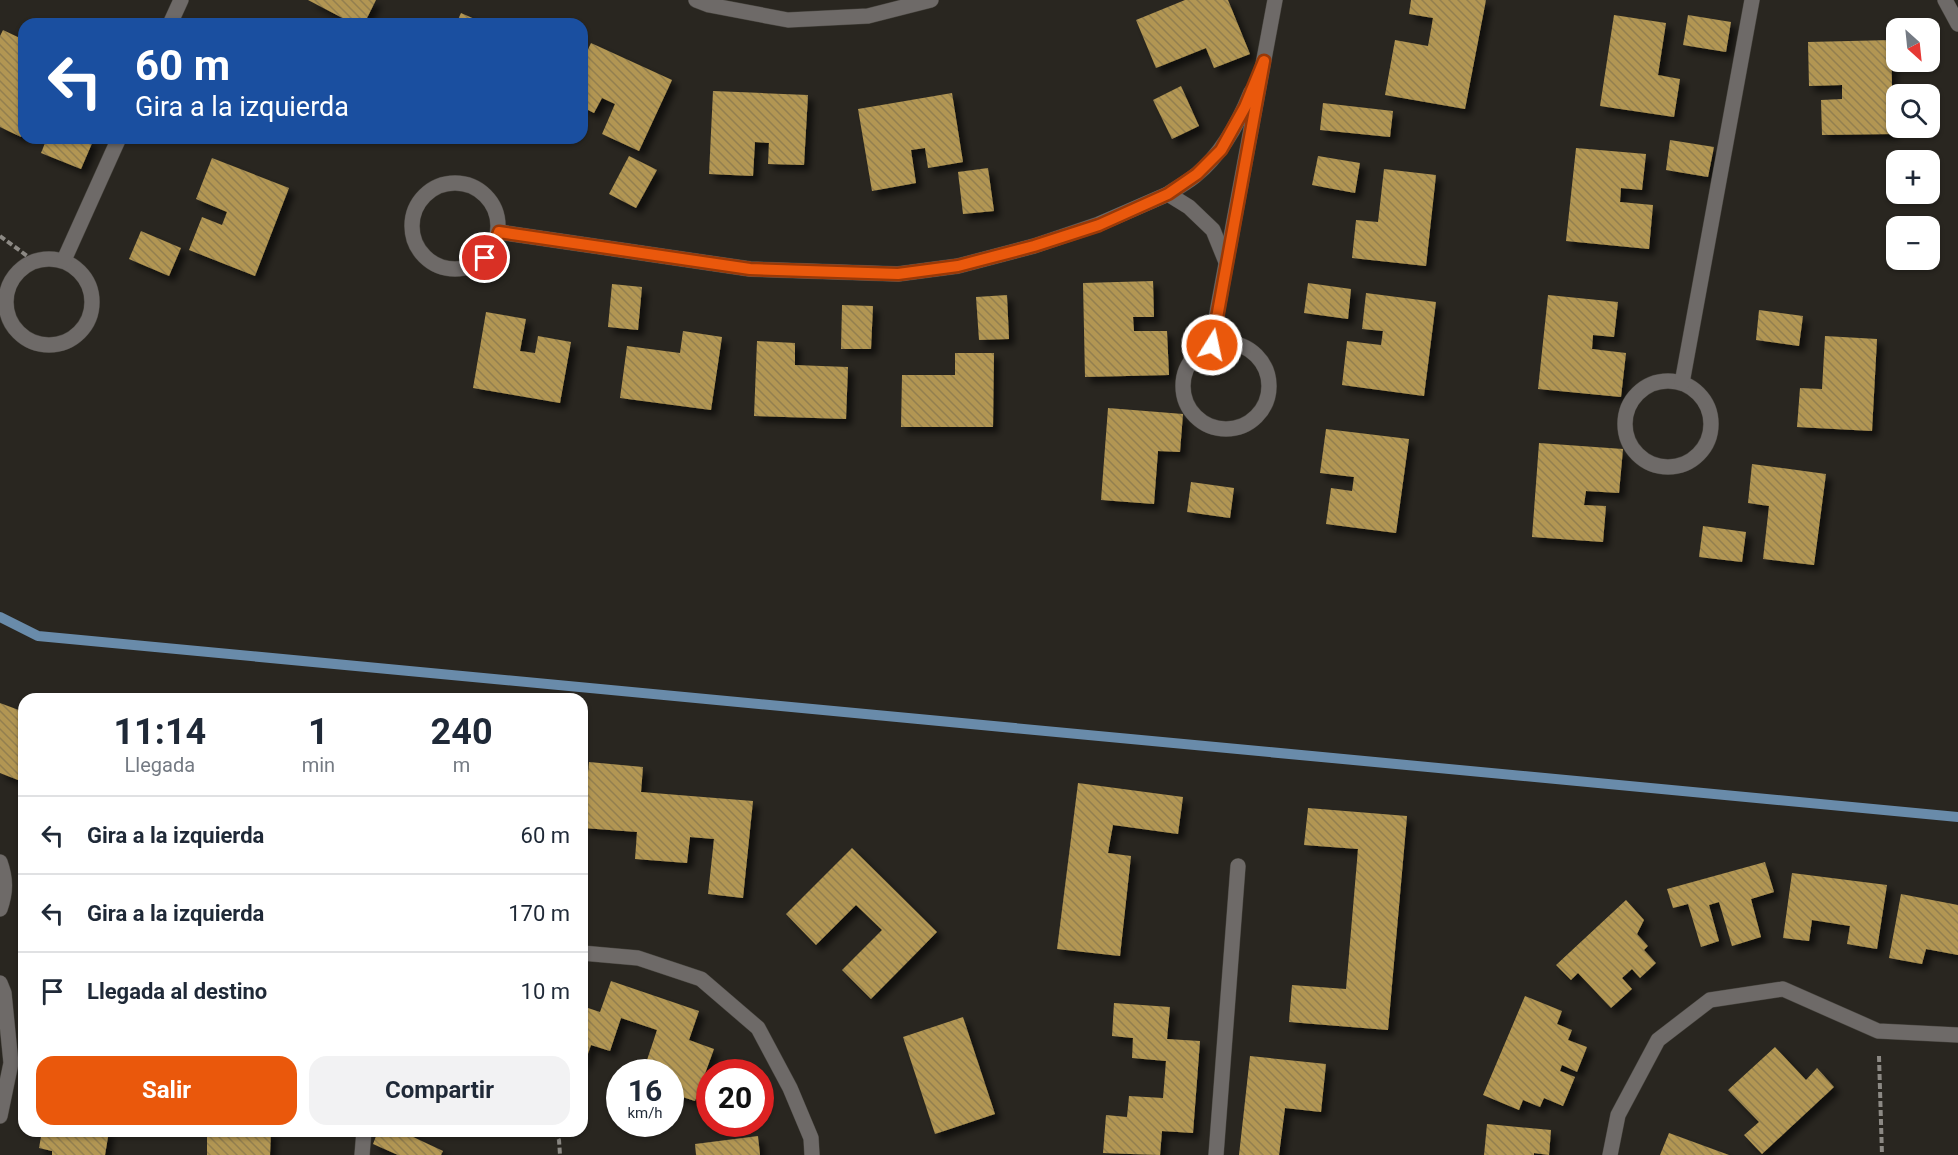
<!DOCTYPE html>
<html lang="es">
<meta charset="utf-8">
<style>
:root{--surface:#fff;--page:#f2f2f3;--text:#1f2937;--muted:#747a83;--line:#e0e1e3;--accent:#ea580c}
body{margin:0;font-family:Roboto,sans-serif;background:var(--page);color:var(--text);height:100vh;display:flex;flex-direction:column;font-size:22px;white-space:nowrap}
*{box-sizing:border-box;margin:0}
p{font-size:20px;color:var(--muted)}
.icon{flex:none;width:33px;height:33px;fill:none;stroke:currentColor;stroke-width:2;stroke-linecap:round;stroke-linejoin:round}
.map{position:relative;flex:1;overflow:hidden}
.panel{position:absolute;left:18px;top:693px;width:570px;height:444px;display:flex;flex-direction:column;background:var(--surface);border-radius:18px;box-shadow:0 2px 4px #0004}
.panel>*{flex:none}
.banner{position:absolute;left:18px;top:18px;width:570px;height:126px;border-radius:18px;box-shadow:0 2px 4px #0004;background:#1a4fa0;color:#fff;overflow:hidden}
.needle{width:39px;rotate:153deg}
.tools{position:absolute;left:1886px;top:18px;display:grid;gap:12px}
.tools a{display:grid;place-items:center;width:54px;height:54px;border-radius:12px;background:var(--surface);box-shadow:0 2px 4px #0004;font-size:30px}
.speed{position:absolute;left:606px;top:1059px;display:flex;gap:12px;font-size:30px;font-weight:700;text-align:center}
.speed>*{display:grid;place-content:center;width:78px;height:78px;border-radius:50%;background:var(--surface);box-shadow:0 2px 4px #0004;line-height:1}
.speed small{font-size:15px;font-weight:400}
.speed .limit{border:9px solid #d22;background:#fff;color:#111}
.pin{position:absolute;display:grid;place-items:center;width:51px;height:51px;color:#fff;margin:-26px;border:3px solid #fff;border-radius:50%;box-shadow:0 2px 6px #0007}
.me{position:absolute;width:66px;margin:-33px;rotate:10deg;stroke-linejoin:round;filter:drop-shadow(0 0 4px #0008)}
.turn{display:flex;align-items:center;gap:21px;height:126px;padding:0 18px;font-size:27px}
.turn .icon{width:78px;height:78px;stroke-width:2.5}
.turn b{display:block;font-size:42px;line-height:51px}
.eta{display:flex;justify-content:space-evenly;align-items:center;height:102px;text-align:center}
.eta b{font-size:36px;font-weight:700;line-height:42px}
.cta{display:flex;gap:12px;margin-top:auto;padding:12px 18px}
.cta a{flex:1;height:69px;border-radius:18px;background:var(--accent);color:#fff;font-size:24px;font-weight:700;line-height:69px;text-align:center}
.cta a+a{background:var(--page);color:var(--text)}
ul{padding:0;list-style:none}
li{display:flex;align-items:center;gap:18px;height:78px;padding:0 18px;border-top:2px solid var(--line)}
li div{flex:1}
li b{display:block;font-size:22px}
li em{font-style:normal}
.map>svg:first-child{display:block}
</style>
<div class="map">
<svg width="1958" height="1155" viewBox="0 0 1958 1155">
<defs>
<pattern id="building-back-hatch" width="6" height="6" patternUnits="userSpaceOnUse" patternTransform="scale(1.5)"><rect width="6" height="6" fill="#b29653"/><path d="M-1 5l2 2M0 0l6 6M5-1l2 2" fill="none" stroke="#937f4f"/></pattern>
<filter id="shadow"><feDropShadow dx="5.5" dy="5.5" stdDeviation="3" flood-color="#0009"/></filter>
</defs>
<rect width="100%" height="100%" fill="#292620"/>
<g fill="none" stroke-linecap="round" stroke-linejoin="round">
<!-- stream -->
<path stroke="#698baa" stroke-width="10" d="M0,617L38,636L1958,817"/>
</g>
<!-- building -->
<g fill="url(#building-back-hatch)" filter="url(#shadow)">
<path d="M308,0H376L364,24H354Z"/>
<path d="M1185,0H1228L1250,54L1214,68L1206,48L1156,68L1136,20Z"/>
<path d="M1411,0H1486L1465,109L1385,95L1395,40L1428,46L1433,18L1409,14Z"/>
<path d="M461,13L486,24H456Z"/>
<path d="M1614,15L1666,23L1658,75L1680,79L1674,117L1600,106Z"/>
<path d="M1688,15L1731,22L1726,52L1683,45Z"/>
<path d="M3,30L24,40V90L19,100L24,102V131L21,137L0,127V36Z"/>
<path d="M1891,40L1893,134L1822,135L1821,100L1842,99V85L1809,86L1808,42Z"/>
<path d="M591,43L672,80L639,151L602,134L615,104L602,98L594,113L582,107V62Z"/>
<path d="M1181,86L1199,126L1172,139L1153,100Z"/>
<path d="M713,91L808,95L804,165L768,164L769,143L755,142L753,176L709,174Z"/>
<path d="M952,93L963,162L928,168L925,148L911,150L916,183L872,191L858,109Z"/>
<path d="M1323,103L1393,111L1390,137L1320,130Z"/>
<path d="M47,138H84L93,141L81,169L41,153Z"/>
<path d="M1670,140L1714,147L1708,177L1666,170Z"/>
<path d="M1576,148L1646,154L1642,190L1621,188L1620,202L1653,205L1649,249L1566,241Z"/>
<path d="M629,156L657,170L636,208L609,194Z"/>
<path d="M1318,156L1360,163L1355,193L1312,185Z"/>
<path d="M212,158L289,188L255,276L189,250L202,217L222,225L227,212L196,199Z"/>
<path d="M988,168L994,211L963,214L958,172Z"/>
<path d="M1384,169L1436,175L1426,266L1352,258L1356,220L1378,222Z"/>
<path d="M141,231L181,248L169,276L129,259Z"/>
<path d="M1153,281L1154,317H1133L1134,331H1167L1169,375L1085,377L1083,283Z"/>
<path d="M1308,283L1351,289L1348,319L1304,313Z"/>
<path d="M612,284L642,287L638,330L608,327Z"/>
<path d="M1366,293L1436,302L1424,396L1342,385L1347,341L1381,345L1383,331L1362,329Z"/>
<path d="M1007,295L1009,339L979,340L976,297Z"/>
<path d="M1548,295L1618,302L1614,337L1593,335L1592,349L1626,353L1621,397L1538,389Z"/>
<path d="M842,305L873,306L871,349H841Z"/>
<path d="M1759,310L1803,316L1799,346L1756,340Z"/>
<path d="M486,312L526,319L520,351L535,353L538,336L571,342L560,403L473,388Z"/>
<path d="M683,331L722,337L711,410L620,398L627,346L680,353Z"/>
<path d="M1825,336L1877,339L1872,431L1797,427L1800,388L1822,389Z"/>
<path d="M757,341L795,343V365L848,367L846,419L754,416Z"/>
<path d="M955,353H994L993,427H901L902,375H955Z"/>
<path d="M1108,408L1183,414L1180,452L1158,451L1154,504L1101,500Z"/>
<path d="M1326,429L1409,439L1396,533L1326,524L1331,488L1352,491L1354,477L1320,473Z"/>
<path d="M1539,443L1623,449L1619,493L1586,491L1584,505L1606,506L1603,542L1532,537Z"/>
<path d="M1752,464L1826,474L1814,565L1763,559L1769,506L1748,503Z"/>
<path d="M1191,482L1234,488L1230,518L1187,512Z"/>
<path d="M1703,526L1746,532L1742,562L1699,557Z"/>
<path d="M0,703L24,712V763L18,780L0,773Z"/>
<path d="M589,762L643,767L641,792L753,801L743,898L708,894L714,839L690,837L687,863L635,859L637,832L583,828Z"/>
<path d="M1078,783L1183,797L1178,834L1113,825L1108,853L1131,856L1120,956L1057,949Z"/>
<path d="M1308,808L1407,816L1388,1030L1289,1022L1292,985L1346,989L1358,849L1304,845Z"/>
<path d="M852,848L937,932L871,999L842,970L882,930L856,905L816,945L786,914Z"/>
<path d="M1765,862L1774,892L1751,899L1761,937L1732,946L1719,902L1709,905L1719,941L1701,947L1688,904L1673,908L1667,889Z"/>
<path d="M1792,873L1887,885L1877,949L1847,944L1850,926L1812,920L1809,941L1783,938Z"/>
<path d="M1901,894L1958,905V955L1926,949L1922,964L1889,958Z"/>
<path d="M1626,900L1644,920L1637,934L1648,946L1644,950L1656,963L1640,978L1632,969L1622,978L1632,989L1611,1008L1578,973L1571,980L1556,965Z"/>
<path d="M611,981L699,1011L689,1040L714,1049L695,1101L670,1093V1072H665L666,1070L646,1063L657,1030L621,1018L610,1051L591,1045L584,1065L582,1064V1006L600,1012Z"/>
<path d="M1525,996L1562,1011L1557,1024L1572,1030L1568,1040L1587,1047L1577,1072L1562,1065L1560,1071L1575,1077L1563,1106L1544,1098L1540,1107L1523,1100L1519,1110L1483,1095Z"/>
<path d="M1114,1003L1170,1007L1167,1039L1200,1041L1193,1133L1162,1131L1160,1155L1103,1153L1106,1115L1127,1117L1129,1096L1163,1098L1166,1061L1132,1058L1133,1038L1112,1036Z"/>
<path d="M963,1017L995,1114L935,1134L903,1037Z"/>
<path d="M1775,1047L1806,1080L1817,1068L1834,1087L1762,1154L1744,1135L1759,1122L1728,1090Z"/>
<path d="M1250,1056L1326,1064L1321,1112L1285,1108L1279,1155H1239Z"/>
<path d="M1487,1124L1551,1130L1549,1155L1534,1153V1155H1484Z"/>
<path d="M42,1131H109L105,1155H52V1151L39,1148Z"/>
<path d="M207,1131H271L270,1155H207Z"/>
<path d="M378,1131H414L411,1136L443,1151L441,1155H398L373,1144Z"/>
<path d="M1669,1133L1729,1155H1660Z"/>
<path d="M758,1136L760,1155H696L695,1144Z"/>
</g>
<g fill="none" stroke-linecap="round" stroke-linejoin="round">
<!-- service casing -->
<g stroke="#46433d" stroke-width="16">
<g id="service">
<path d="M696,0L709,5L788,20L868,16L931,0"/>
<path d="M1945,0L1958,24"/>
<path d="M170,24L181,0"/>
<circle cx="455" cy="226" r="43"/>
<path d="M499,232L750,269L898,274L958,266L1034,246L1099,224L1168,194"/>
<circle cx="49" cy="302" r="43"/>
<path d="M64,260L119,138"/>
<path d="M1226,262L1213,230L1189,207L1168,194C1178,187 1188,182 1196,175C1222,154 1239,122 1251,92"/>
<circle cx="1226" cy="386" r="43"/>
<path d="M1211,345L1275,0"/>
<circle cx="1668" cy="424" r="43"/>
<path d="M1682,383L1752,0"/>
<path d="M0,862C6,879 6,892 0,909"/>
<path d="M582,953L638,958L701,979L758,1028L790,1088L811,1138L812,1155"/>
<path d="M0,983L4,993L11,1063L0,1116"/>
<path d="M362,1155L364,1131"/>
<path d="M1216,1155L1238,866"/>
<path d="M1610,1155L1618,1115L1658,1040L1710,1000L1783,989L1878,1031L1958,1035"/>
</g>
</g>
<!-- path -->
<g stroke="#8c8984" stroke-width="4" stroke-dasharray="6 3" stroke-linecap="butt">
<path d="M0,236L34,261"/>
<path d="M1879,1056L1882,1155"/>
<path d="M554,1131L559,1140L560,1155"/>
</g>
<!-- service -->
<use href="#service" stroke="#6e6a68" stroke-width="15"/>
</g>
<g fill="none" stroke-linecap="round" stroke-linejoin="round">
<!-- route casing -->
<g stroke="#983908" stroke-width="15">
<path id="route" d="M485,258L494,247L499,232L750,269L898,274L958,266L1034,246L1099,225L1168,194L1197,174L1221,150L1245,107L1264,61L1212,345"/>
</g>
<!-- route -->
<use href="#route" stroke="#ea580c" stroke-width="10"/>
</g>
</svg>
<div class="tools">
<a><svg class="needle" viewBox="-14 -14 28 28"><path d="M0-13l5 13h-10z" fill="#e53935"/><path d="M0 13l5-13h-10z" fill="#747a83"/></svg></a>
<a><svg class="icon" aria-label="search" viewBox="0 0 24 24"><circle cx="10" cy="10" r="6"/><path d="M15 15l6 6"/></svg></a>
<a>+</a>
<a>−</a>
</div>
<div class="speed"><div>16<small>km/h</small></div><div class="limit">20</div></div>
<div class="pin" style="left:485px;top:258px;background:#d93025"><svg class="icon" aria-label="arrive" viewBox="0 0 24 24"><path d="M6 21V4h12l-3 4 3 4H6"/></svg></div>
<svg class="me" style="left:1212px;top:345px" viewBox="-20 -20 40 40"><circle r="17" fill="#ea580c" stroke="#fff" stroke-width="3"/><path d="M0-11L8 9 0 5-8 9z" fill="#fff"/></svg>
<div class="banner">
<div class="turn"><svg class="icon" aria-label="left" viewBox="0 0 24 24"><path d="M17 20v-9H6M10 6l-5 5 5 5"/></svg><div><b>60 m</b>Gira a la izquierda</div></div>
</div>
<section class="panel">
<div class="eta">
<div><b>11:14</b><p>Llegada</p></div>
<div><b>1</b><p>min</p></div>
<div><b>240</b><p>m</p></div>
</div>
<ul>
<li><svg class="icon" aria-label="left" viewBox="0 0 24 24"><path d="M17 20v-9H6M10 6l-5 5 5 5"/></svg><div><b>Gira a la izquierda</b></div><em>60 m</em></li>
<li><svg class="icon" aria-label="left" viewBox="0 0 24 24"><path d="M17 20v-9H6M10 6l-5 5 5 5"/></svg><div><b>Gira a la izquierda</b></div><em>170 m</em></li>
<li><svg class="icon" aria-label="arrive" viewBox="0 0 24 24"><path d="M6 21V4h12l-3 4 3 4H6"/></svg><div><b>Llegada al destino</b></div><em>10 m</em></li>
</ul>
<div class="cta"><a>Salir</a><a>Compartir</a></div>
</section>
</div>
